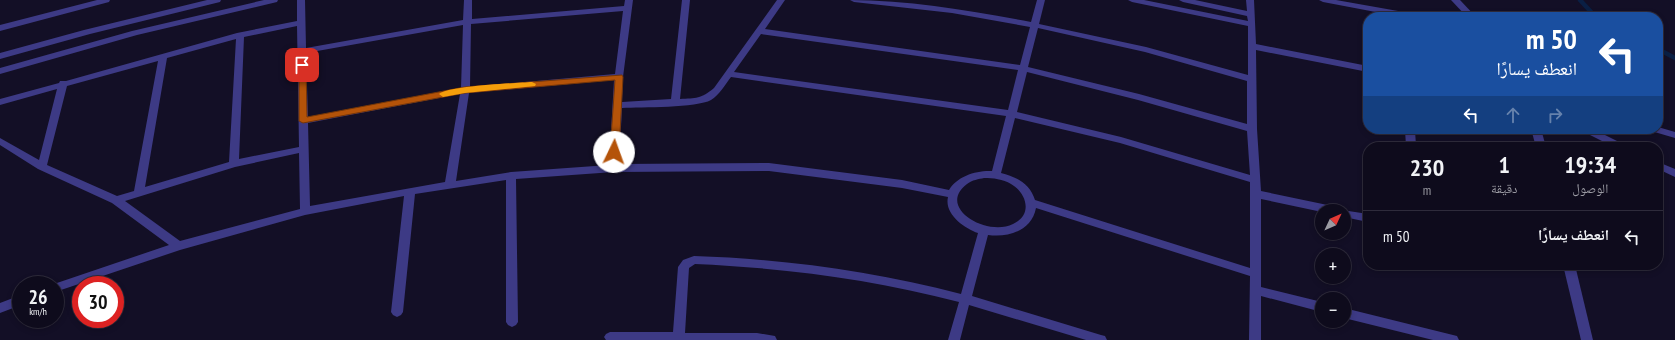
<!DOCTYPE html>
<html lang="ar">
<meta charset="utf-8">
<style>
:root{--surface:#0e0b1c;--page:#171425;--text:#f1f3f6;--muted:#9b9ba3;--line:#2e2b3b}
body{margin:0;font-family:"PT Sans Narrow","Noto Naskh Arabic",sans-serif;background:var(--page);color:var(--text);direction:rtl;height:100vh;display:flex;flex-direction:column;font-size:15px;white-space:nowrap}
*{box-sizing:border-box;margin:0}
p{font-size:13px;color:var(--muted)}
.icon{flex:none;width:22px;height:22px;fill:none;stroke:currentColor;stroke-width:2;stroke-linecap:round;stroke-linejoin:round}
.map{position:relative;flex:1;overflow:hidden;direction:ltr}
.sheet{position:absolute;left:1363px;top:142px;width:300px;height:128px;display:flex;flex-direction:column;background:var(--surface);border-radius:16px;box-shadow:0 2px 6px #0003,0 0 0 1px var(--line);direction:rtl}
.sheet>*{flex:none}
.hud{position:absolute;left:1363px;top:12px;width:300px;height:122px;border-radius:16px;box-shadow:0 2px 6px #0003,0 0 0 1px var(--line);direction:rtl;background:#1a4fa0;color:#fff;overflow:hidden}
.needle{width:26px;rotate:46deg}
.fabs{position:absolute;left:1315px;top:204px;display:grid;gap:8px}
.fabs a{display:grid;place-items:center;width:36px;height:36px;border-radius:50%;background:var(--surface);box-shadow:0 2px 6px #0003,0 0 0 1px var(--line);font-size:20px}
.speed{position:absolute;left:12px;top:276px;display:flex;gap:8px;font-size:20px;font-weight:700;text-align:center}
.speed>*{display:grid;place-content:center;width:52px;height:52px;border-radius:50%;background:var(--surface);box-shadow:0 2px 6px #0003,0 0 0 1px var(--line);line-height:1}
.speed small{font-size:10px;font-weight:400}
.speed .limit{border:6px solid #d22;background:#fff;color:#111}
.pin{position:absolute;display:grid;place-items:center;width:34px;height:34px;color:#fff;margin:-17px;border-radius:8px;box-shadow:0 2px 6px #0006}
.me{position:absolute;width:44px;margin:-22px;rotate:3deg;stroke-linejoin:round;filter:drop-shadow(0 0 3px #0008)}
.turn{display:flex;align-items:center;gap:14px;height:84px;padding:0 20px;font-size:18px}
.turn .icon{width:52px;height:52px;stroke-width:2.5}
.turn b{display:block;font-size:28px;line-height:34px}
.lanes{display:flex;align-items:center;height:38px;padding:0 20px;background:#0003;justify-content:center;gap:20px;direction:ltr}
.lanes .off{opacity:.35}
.eta{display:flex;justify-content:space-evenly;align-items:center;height:68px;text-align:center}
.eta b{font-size:24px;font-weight:800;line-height:28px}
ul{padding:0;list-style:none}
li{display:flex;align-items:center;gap:12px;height:52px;padding:0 20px;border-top:1px solid var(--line)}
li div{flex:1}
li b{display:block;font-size:15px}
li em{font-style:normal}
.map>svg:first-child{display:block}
</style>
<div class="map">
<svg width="1675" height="340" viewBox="0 0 1675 340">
<rect width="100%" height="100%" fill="#130f26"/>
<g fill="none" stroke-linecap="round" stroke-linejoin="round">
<!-- stream -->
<g stroke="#0a1f44" stroke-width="4.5">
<path d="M1580,0L1592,13L1600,17"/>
<path d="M1658,49L1675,58"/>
</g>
<!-- street -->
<g fill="#3d3a85" fill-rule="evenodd">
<path d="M97,0H110L109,2L0,31V25Z"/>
<path d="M207,0H221L220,2L90,34L0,59V53L84,30Z"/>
<path d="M264,0H278L277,2L137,35L0,74V68L132,31Z"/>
<path d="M297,0H305L306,48L463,20L464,0H472V19L624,6L625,0H633L623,77L622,102L671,99L682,0H690L680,99C696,98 701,99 714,88L777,0H785L765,29L1020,65L1030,27L952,13L854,2L850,0C911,0 971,11 1031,22L1037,0H1045L1039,24L1146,47L1248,75V26L1132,2L1128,0H1144L1248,21L1247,16L1183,2L1179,0H1195L1247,11L1246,0H1254L1256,44L1368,66V72L1256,50L1257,129L1261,191L1337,207L1342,210L1368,214V222L1344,217V211L1322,212L1261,199V287L1322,302V312L1261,296V340H1249L1250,276L1036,208C1032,230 1009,238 988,235L972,296L1101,335L1105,336L1107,340H1086L969,305L960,340H948L959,302C872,279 785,268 695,264L689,268L685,333H757L775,336L777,340H606L604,337L606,334L610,332H673L678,267L683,260L694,256C785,259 873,271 961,294L978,233C964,228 944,214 948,197L902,188L769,171L614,172L516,179L518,322L516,325L512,327L508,325L506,322V180L415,194L403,312L401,315L397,317L393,315L391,312L404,196L305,215L180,250L55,292V285H51L169,245L112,203L38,169L0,145V138L39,160L57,89L0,105V99L59,83L60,81H66L237,33L297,21ZM623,11L615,74L470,87L471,24ZM463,25L461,88L308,117L306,53ZM297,26L299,147L239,159L244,37ZM1038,28L1145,52L1247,81V124L1139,94L1028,67ZM761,34L1018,70L1008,110L734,72ZM236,39L229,162L145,187L167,58ZM158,61L134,191L117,196L47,165L67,86ZM1027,72L1138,100L1247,131L1250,175L1121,137L1017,112ZM731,77L1006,116L992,171C977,170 957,176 949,190L902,180L769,163L619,164L622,108C641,107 697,108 711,100C719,95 725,85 731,77ZM614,80L609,165L511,172L456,181L469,93ZM460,94L445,182L310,206L308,123ZM1015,118L1120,143L1250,182V268L1035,200C1030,184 1017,177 1001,173ZM299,153L300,209L180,241L125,201L235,167ZM984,178C993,178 1003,179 1011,184C1027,193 1033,215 1013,224C986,237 936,207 967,184C972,180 979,179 984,178Z"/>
<path d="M1319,0H1336L1415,14L1419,17H1402L1323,2Z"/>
<path d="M1451,0H1460L1476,17H1467Z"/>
<path d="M1658,127L1675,132V138L1651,131L1649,129H1658Z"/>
<path d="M1405,129H1415L1416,147H1406Z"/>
<path d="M1531,129H1541L1546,147H1536Z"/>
<path d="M1580,129H1593L1625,145L1627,147H1614L1582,131Z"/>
<path d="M1658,162L1675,169V177L1658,169Z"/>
<path d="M1563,265H1575L1593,340H1581Z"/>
<path d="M21,295V305L0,313V303Z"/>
<path d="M1344,308L1453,335L1457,336L1459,340H1433L1344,318Z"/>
</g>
</g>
<!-- route -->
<path fill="#b45309" stroke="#753606" d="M299,63H305L306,65L307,117L465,87L622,75L623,77L619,152L614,155L610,152L615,80L465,93L303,123L299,121Z"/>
<!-- slow -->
<path fill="#f59e0b" d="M532,82L536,84L535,86L465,93L443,97L439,94C447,86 516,83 532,82Z"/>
</svg>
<div class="fabs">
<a><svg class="needle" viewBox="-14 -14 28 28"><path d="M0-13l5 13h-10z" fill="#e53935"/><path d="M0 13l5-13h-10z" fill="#9b9ba3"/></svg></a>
<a>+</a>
<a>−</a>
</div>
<div class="speed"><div>26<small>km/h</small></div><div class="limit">30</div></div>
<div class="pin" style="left:302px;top:65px;background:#d93025"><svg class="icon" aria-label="arrive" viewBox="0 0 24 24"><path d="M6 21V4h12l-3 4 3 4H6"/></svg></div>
<svg class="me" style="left:614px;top:152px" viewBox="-20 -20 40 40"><circle r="19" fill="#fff"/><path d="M0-13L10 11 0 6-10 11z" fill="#b45309"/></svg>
<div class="hud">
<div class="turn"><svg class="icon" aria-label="left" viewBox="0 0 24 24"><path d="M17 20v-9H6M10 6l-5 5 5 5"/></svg><div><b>50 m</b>انعطف يسارًا</div></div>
<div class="lanes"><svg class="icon" aria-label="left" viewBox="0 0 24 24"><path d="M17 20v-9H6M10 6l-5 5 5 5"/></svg><svg class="icon off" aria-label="ahead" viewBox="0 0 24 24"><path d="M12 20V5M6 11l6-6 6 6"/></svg><svg class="icon off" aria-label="right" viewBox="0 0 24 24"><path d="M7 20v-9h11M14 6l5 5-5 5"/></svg></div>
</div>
<section class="sheet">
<div class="eta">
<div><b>19:34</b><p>الوصول</p></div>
<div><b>1</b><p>دقيقة</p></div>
<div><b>230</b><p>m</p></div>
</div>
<ul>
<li><svg class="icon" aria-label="left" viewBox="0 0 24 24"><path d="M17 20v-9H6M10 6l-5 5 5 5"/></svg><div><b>انعطف يسارًا</b></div><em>50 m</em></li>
</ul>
</section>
</div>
